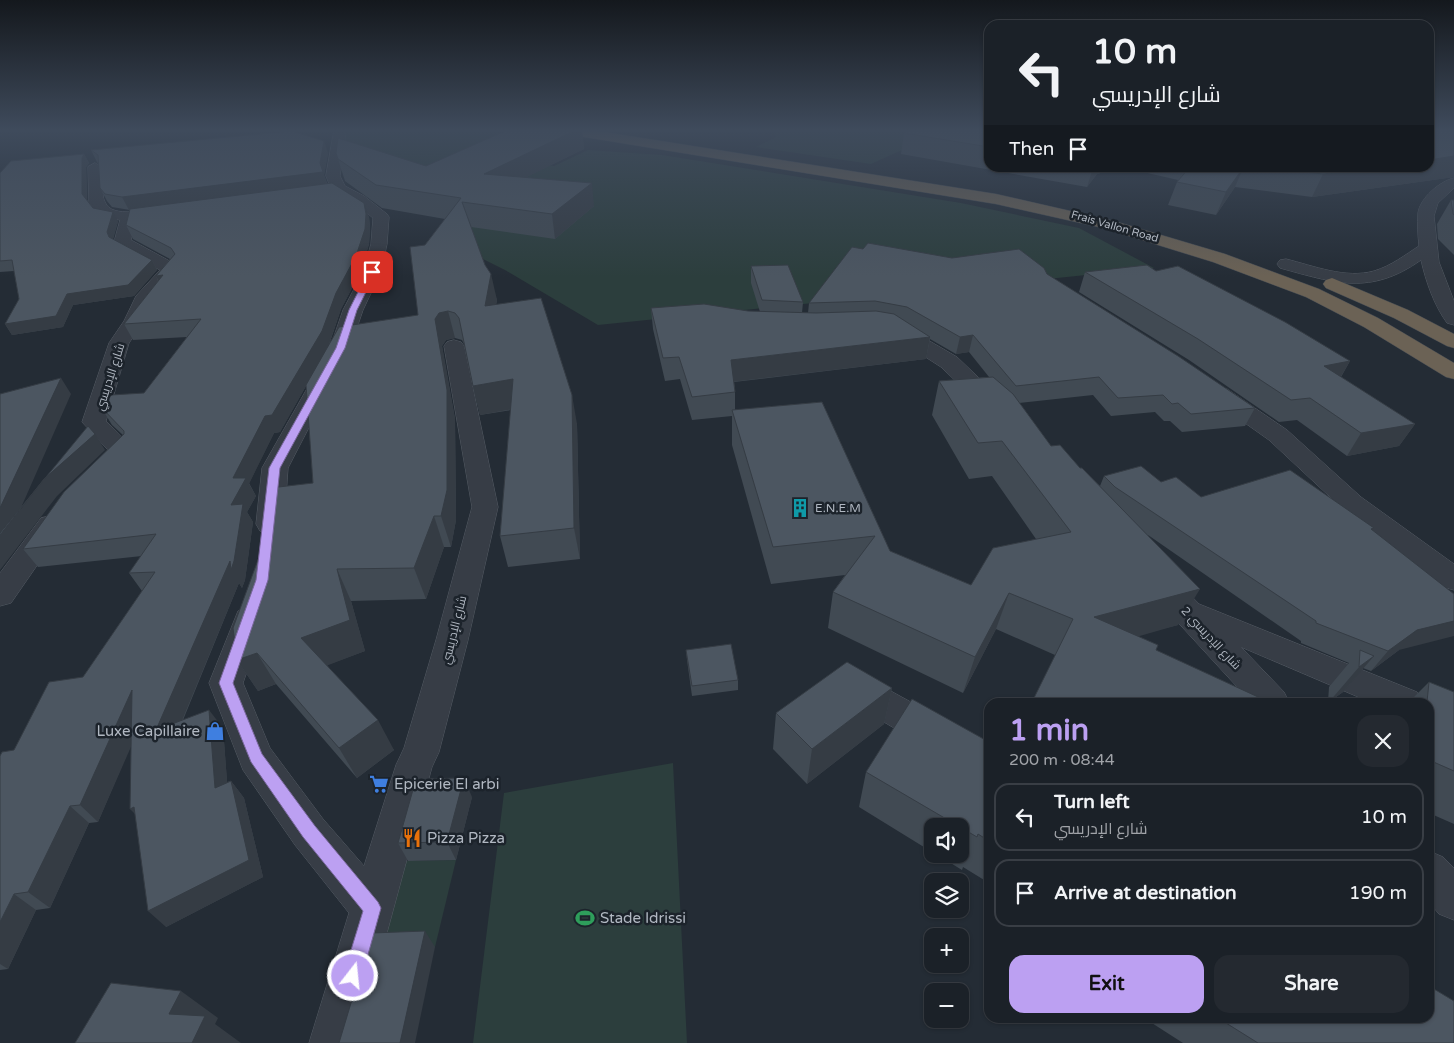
<!DOCTYPE html>
<meta charset="utf-8">
<style>
:root{--surface:#1b2128;--page:#242930;--text:#f1f3f6;--muted:#a0a3a8;--line:#393e45;--accent:#bca0f2}
body{margin:0;font-family:"Varela Round",Cairo,sans-serif;background:var(--page);color:var(--text);height:100vh;display:flex;flex-direction:column;font-size:19px;white-space:nowrap}
*{box-sizing:border-box;margin:0}
p{font-size:16px;color:var(--muted)}
.icon{flex:none;width:28px;height:28px;fill:none;stroke:currentColor;stroke-width:2;stroke-linecap:round;stroke-linejoin:round}
.map{position:relative;flex:1;overflow:hidden}
.details{position:absolute;left:984px;top:698px;width:450px;height:325px;display:flex;flex-direction:column;background:var(--surface);border-radius:15px;box-shadow:0 1px 4px #0004,0 0 0 1px var(--line)}
.details>*{flex:none}
.guide{position:absolute;left:984px;top:20px;width:450px;height:152px;border-radius:15px;box-shadow:0 1px 4px #0004,0 0 0 1px var(--line);background:#1b2128;color:var(--text);overflow:hidden}
.controls{position:absolute;left:924px;top:818px;display:grid;gap:10px}
.controls a{display:grid;place-items:center;width:45px;height:45px;border-radius:10px;background:var(--surface);box-shadow:0 1px 4px #0004,0 0 0 1px var(--line);font-size:25px}
.pin{position:absolute;display:grid;place-items:center;width:42px;height:42px;color:#fff;margin:-21px;border-radius:10px;box-shadow:0 2px 8px #0006}
.me{position:absolute;width:55px;margin:-28px;rotate:16deg;stroke-linejoin:round;filter:drop-shadow(0 0 4px #0008)}
.turn{display:flex;align-items:center;gap:18px;height:105px;padding:0 25px;font-size:22px}
.turn .icon{width:65px;height:65px;stroke-width:2.5}
.turn b{display:block;font-size:35px;line-height:42px}
.then{display:flex;align-items:center;height:48px;padding:0 25px;background:#0003;gap:10px;font-size:19px}
.round{display:grid;place-items:center;flex:none;width:52px;height:52px;border-radius:15px;background:var(--page)}
.headline{display:flex;align-items:center;justify-content:space-between;height:85px;padding:0 25px}
h1{font-size:30px;font-weight:700;line-height:38px;color:var(--accent)}
.button{display:flex;gap:10px;margin-top:auto;padding:10px 25px}
.button a{flex:1;height:58px;border-radius:15px;background:var(--accent);color:#111;font-size:20px;font-weight:700;line-height:58px;text-align:center}
.button a+a{background:var(--page);color:var(--text)}
ul{padding:0;list-style:none}
li{display:flex;align-items:center;gap:15px;height:68px;margin:0 10px 8px;padding:0 15px;border:2px solid var(--line);border-radius:15px}
li div{flex:1}
li b{display:block;font-size:19px}
li em{font-style:normal}
.map>svg:first-child{display:block}
</style>
<div class="map">
<svg width="1454" height="1043" viewBox="0 0 1454 1043">
<rect width="100%" height="100%" fill="#242c35"/>
<!-- green -->
<g fill="#2c3e3d">
<path d="M340,131H517L500,156L554,166L588,150L662,155L961,203L1079,228L1154,268L598,325L505,270L435,235L493,200L336,155Z"/>
<path d="M773,131H929L989,138L911,146L871,164L756,147L776,137Z"/>
<path d="M673,763L687,1043H473L504,793Z"/>
<path d="M456,860L435,947L382,949L406,861Z"/>
</g>
<g fill="none" stroke-linecap="round" stroke-linejoin="round">
<!-- street casing -->
<g stroke="#545b64" stroke-width="1">
<g id="street">
<path d="M334,131H346L340,176L345,186L364,196L387,214L389,217L387,244L381,272L363,310L350,348L288,468L284,524L280,531L270,533L260,531L256,524L262,468L330,348L343,310L363,272L371,244L373,218C363,210 350,196 337,194C327,192 318,198 309,195L307,192L309,189L330,186L326,176Z"/>
<path d="M95,163L102,167C103,175 101,195 105,202C112,220 149,207 164,211L166,214L164,217L136,221L131,240L177,265L180,269L152,302L144,321L129,343L106,421L134,450C124,465 112,480 93,476L89,470L108,450L82,422L109,343L124,321L136,296L160,270L116,246L114,242L120,220L100,216L89,203L88,167Z"/>
<path d="M1454,178V188L1438,203L1434,216L1439,262L1454,301V325L1447,323C1434,305 1426,282 1421,260C1370,296 1335,283 1280,268L1277,264L1280,260L1286,259C1314,266 1346,279 1374,271C1391,266 1405,255 1419,246C1418,236 1417,224 1418,213C1420,198 1440,181 1454,178Z"/>
<path d="M895,323L902,325L957,357L1001,399L1004,404L1001,409L993,411L985,409L941,367L888,333L885,329L888,325Z"/>
<path d="M454,340L461,342L464,346L498,507L468,640L439,752L432,767L357,1043H309L349,913L295,845L243,770L209,683L238,611L249,607L260,611L265,619L243,683L270,748L323,819L364,866L396,765L404,748L436,640L472,507L444,346L447,342Z"/>
<path d="M1219,387L1227,389L1287,430L1361,497L1454,564V590L1443,587L1343,509L1269,440L1211,399L1208,394L1211,389Z"/>
<path d="M51,516L61,518L65,525L11,603L0,606V573L41,518Z"/>
<path d="M1160,572L1171,575L1199,604L1417,692L1422,702H1370L1241,647L1284,692L1289,702H1251L1149,591L1145,583L1149,575Z"/>
<path d="M855,674L867,678L989,745V780L976,776L843,698L838,688L843,678Z"/>
<path d="M1429,851L1443,857L1454,868V920L1439,914L1429,902Z"/>
</g>
</g>
<!-- highway casing -->
<g stroke="#414851" stroke-width="1">
<g id="highway">
<path d="M566,131H598L996,194L1114,221L1225,254L1319,289L1378,318L1454,363V379L1446,377L1364,327L1306,297L1213,262L1103,228L996,204L572,135Z"/>
<path d="M1332,278L1408,310L1454,334V348L1447,346L1394,318L1326,288L1323,284L1326,280Z"/>
</g>
</g>
<!-- street -->
<use href="#street" fill="#373d46" fill-rule="evenodd"/>
<!-- highway -->
<use href="#highway" fill="#6b6255" fill-rule="evenodd"/>
</g>
<!-- wall -->
<g fill="#414a53" fill-rule="evenodd">
<path d="M505,131H582L584,149L526,177L594,206L555,239L471,227L497,300L496,305L577,424L580,559L508,567L500,536L511,410L480,415L473,386L464,344L462,340L455,338L446,340L442,346L455,419L456,520L451,547H444L426,599L351,601L365,651L327,665L394,750L357,778L276,684L258,691L237,660L313,483L306,386L280,432L274,433L249,483L256,496L247,512L253,522L245,580L242,588L239,583L183,720L223,728L227,782L231,781L244,798L263,877L166,927L131,745L98,822L89,823L50,908L36,910L8,969L0,970V756L14,750L83,677L142,591L129,573L142,556L38,567L23,549L123,435L112,425L101,407L144,393L187,337L133,340L124,324L158,281L156,276L170,259L133,239L126,225L130,210L112,207L107,201L100,188L98,163L97,162L91,150L328,153L324,175L327,183L369,217L370,228L369,244L361,271L341,309L330,342L418,315L425,245L445,219L382,208L345,181L336,153L426,166Z"/>
<path d="M989,131V168H1429L1454,131V177L1312,197L1235,187L1216,215L1168,205L1177,182L1178,180L1130,169L1118,168L1097,174L1087,187L901,154L904,133Z"/>
<path d="M84,154L89,163L86,167L87,200L93,208L118,221L113,239L152,260L157,270L134,296L73,305L63,327L12,335L5,324L19,299L14,271L0,272V173Z"/>
<path d="M1451,200H1454V255L1438,239L1437,224Z"/>
<path d="M863,249L1047,274L1255,408L1245,426L1182,432L1170,421H1164L1155,412L1111,416L1093,395L1019,403L1051,446L1080,468L1100,486L1104,476L1161,482L1201,497L1373,531L1399,650L1371,671L1363,668L1343,692L1329,702H1328L1329,687L1349,663L1301,643V641L1148,535L1178,625L1055,655L996,629L963,693L828,628L833,592L845,575L771,584L732,445V416L692,420L680,379L665,381L653,329L651,308L760,312L751,283V266L803,302L802,313H808L809,303ZM930,339L956,354L969,352L989,377L939,381L932,415L969,479L992,476L1036,539L971,585L890,551L822,402L735,410V392L734,382L926,359Z"/>
<path d="M1156,271L1350,361L1341,377L1415,424L1399,446L1347,456L1297,420L1279,422L1189,360L1079,292L1085,272Z"/>
<path d="M686,650L738,680V690L692,696L687,660Z"/>
<path d="M1429,682L1454,692V824L1429,813V702H1409Z"/>
<path d="M892,688L884,724L807,784L773,749L776,713Z"/>
<path d="M989,742V883L963,867L962,870L936,854H960V826H932V852L859,807L866,772Z"/>
<path d="M472,797L456,860L408,861L398,843Z"/>
<path d="M1144,1018H1429L1454,1043H1183Z"/>
</g>
<!-- shaded-wall -->
<g fill="#353c44">
<path d="M574,131H582L584,149L488,196L484,174Z"/>
<path d="M324,141L328,153L324,175L327,184L129,210L122,197L320,163Z"/>
<path d="M84,154L89,163L86,167L87,203L82,194V158Z"/>
<path d="M1454,156V177L1312,197L1323,174L1373,168H1429V160Z"/>
<path d="M1093,168H1118L1097,174L1087,187Z"/>
<path d="M1243,168L1235,187L1216,215L1226,192Z"/>
<path d="M592,183L594,206L555,239L552,214Z"/>
<path d="M364,203L369,217L370,228L369,244L361,271L341,309L328,347L280,432L274,433L249,484L256,496L247,512L253,522L245,580L242,588L239,583L171,747L156,730L231,505L233,478Z"/>
<path d="M113,212L118,221L112,242L107,232Z"/>
<path d="M152,260L157,270L134,296L73,305L63,327L12,335L5,324L67,294Z"/>
<path d="M491,274L497,300L491,334L485,306Z"/>
<path d="M163,275L164,291L156,276Z"/>
<path d="M448,311L455,338L446,340L442,346L455,419L456,520L451,547L441,516L435,319L439,313Z"/>
<path d="M973,335L969,352L956,354L960,337Z"/>
<path d="M930,337L926,359L731,382V360Z"/>
<path d="M1350,361L1337,383L1324,366Z"/>
<path d="M61,378L71,394L20,510L44,479L95,434L105,450L57,496L0,570V508Z"/>
<path d="M513,379L519,408L480,415L473,386Z"/>
<path d="M572,395L577,424L580,559L574,528Z"/>
<path d="M1415,424L1399,446L1347,456L1361,433Z"/>
<path d="M434,516L444,547L426,599L414,568Z"/>
<path d="M337,569L351,601L365,651L318,669L301,638Z"/>
<path d="M1200,589L1178,625L1077,654L1094,617Z"/>
<path d="M1009,593L996,629L963,693L975,657Z"/>
<path d="M1454,621V636L1399,650L1371,671L1388,651L1417,630Z"/>
<path d="M257,653L276,684L258,691L237,660Z"/>
<path d="M1374,656L1343,692L1329,702L1359,667Z"/>
<path d="M892,688L884,724L807,784L812,749Z"/>
<path d="M132,690L148,708L98,822L80,805Z"/>
<path d="M209,710L223,728L229,806L215,788Z"/>
<path d="M378,720L394,750L357,778L339,748Z"/>
<path d="M464,778L472,797L456,860L447,842Z"/>
<path d="M231,781L244,798L263,877L166,927L148,911Z"/>
<path d="M70,806L89,823L50,908L28,892Z"/>
<path d="M134,807L147,826L130,809Z"/>
<path d="M14,894L36,910L8,969L0,964V922Z"/>
<path d="M425,931L435,947L415,1043H400Z"/>
<path d="M181,991L218,1018L215,1024L241,1043H192L169,1014Z"/>
</g>
<!-- building -->
<g fill="#4c5661" stroke="#353c44">
<path d="M292,131L324,141L320,163L323,172L122,197L105,194L100,188L98,155L91,150Z"/>
<path d="M505,131H574L484,174L592,183L552,214L462,202L485,265L491,274L485,306L541,298L572,395L574,528L500,536L513,379L473,386L459,318L455,313L448,311L439,313L435,319L447,390V490L441,516H434L414,568L337,569L350,620L301,638L378,720L339,748L257,653L237,660L233,628L262,549L270,488L313,483L306,385L339,327L418,315L410,247L425,245L461,198L376,185L338,159L336,153L338,138L426,166Z"/>
<path d="M907,131H989V147L904,133Z"/>
<path d="M1429,131H1454V156L1429,160Z"/>
<path d="M84,154L82,158V194L93,208L113,212L107,232L109,237L152,260L128,285L67,294L56,316L5,324L19,299L12,260L0,261V173L11,161Z"/>
<path d="M1189,168H1243L1226,192L1177,182Z"/>
<path d="M1267,168H1373L1323,174Z"/>
<path d="M332,183L364,203L366,214L365,229L356,256L336,293L322,331L272,415L265,416L233,478H246L231,505L243,504L234,561L231,570L230,561L156,730L209,710L215,788L231,781L249,860L148,911L134,807L130,809L132,690L80,805L70,806L28,892L14,894L0,922V756L2,752L14,750L49,682L83,677L155,572L129,573L156,534L23,549L64,492L124,434V431L101,407L111,395L144,393L201,319L124,324L163,275L156,276L175,254L171,248L126,225L130,209Z"/>
<path d="M1451,200H1454V215L1453,214Z"/>
<path d="M868,243L952,258L1019,249L1044,268L1047,274L1178,356L1255,408L1191,414L1178,403L1172,404L1163,395L1118,398L1099,377L1016,386L973,335L960,337L907,307L875,301L809,303L852,247L863,249Z"/>
<path d="M788,265L803,302L762,300L751,266Z"/>
<path d="M1147,265L1156,271L1178,266L1285,322L1350,361L1324,366L1415,424L1361,433L1310,398L1291,400L1198,339L1085,272Z"/>
<path d="M704,304L748,311L816,313L876,311L894,314L930,337L731,360L735,392L692,397L679,357L663,358L651,308Z"/>
<path d="M993,377L1013,394L1051,446L1060,445L1080,468H1082L1200,589L1094,617L1158,645L1156,650L1269,702H1032L1073,619L1009,593L975,657L833,592L875,536L773,547L732,410L822,402L890,551L971,585L993,548L1071,532L1002,441L978,443L939,381Z"/>
<path d="M61,378L0,508V394Z"/>
<path d="M88,426L95,434L44,479L0,535V533Z"/>
<path d="M1141,466L1161,482L1176,477L1201,497L1290,470L1374,528L1371,529L1454,594V621L1417,630L1388,651L1316,623V621L1115,487L1104,476Z"/>
<path d="M731,644L738,680L692,686L686,650Z"/>
<path d="M1360,650L1374,656L1359,667Z"/>
<path d="M847,662L892,688L812,749L776,713Z"/>
<path d="M1429,682L1454,692V771L1429,760V702H1427Z"/>
<path d="M912,699L989,742V841L978,834L977,837L866,772Z"/>
<path d="M464,778L447,842L398,843L416,779Z"/>
<path d="M425,931L400,1043H339L372,933Z"/>
<path d="M111,983L181,991L169,1014L205,1016L192,1043H75Z"/>
<path d="M1429,986L1454,1001V1043H1258L1218,1018H1429Z"/>
</g>
<!-- sky -->
<linearGradient id="sky" x2="0" y2="1"><stop stop-color="#14181d"/><stop offset="0.47" stop-color="#3f4b5c"/><stop offset="1" stop-color="#3f4b5c" stop-opacity="0"/></linearGradient>
<rect width="1454" height="277" fill="url(#sky)"/>
<!-- route -->
<path fill="#bca0f2" stroke="#7a689d" d="M372,270L376,272L357,310L345,348L280,468L268,580L233,683L262,754L315,826L378,902L381,908L362,976L359,983L353,985L346,983L343,976L363,911L303,837L251,762L219,683L256,580L269,468L336,348L349,310L368,272Z"/>
<!-- icons -->
<defs>
<g id="building-bare" transform="scale(1.5)"><path d="M-4-6H4V6H1V3H-1V6H-4ZM-2.5-4.3h1.7v1.8h-1.7ZM.8-4.3h1.7v1.8H.8ZM-2.5-1h1.7V.8h-1.7ZM.8-1h1.7V.8H.8Z" fill="#0f9aa8" stroke="#1c232b" stroke-width="2.5" paint-order="stroke"/></g>
<g id="shop-bare" transform="scale(1.5)"><path d="M-5-2.5h2.3a2.7 3.5 0 0 1 5.4 0H5L5.5 6h-11ZM-1.5-2.5h3a1.5 2.3 0 0 0-3 0Z" fill="#3f7fe0" stroke="#1c232b" stroke-width="2.5" paint-order="stroke"/></g>
<g id="supermarket-bare" transform="scale(1.5)"><path d="M-6-5.5h2.5l.6 2H6L4.5 2H-2.5L-4.4-4H-6ZM-1.5 3.2a1.3 1.3 0 1 0 .1 0ZM3 3.2a1.3 1.3 0 1 0 .1 0Z" fill="#3f7fe0" stroke="#1c232b" stroke-width="2.5" paint-order="stroke"/></g>
<g id="restaurant-bare" transform="scale(1.5)"><path d="M-5-6h1v4h1v-4h1v4h1v-4h1v5L-1.5 .5V6h-2V.5L-5-1ZM5-6V6H3V1.5H1.5Q1.5-4 5-6Z" fill="#e8710a" stroke="#1c232b" stroke-width="2.5" paint-order="stroke"/></g>
<g id="stadium-bare" transform="scale(1.5)"><path d="M0-5a6.5 5 0 1 0 0 10a6.5 5 0 1 0 0-10ZM-3.5-1.8h7v3.6h-7Z" fill="#2e9e5b" stroke="#1c232b" stroke-width="2.5" paint-order="stroke"/></g>
</defs>
<g fill-rule="evenodd">
<use href="#building-bare" x="800" y="508"/>
<use href="#shop-bare" x="215" y="731"/>
<use href="#supermarket-bare" x="379" y="784"/>
<use href="#restaurant-bare" x="412" y="838"/>
<use href="#stadium-bare" x="585" y="918"/>
</g>
<g text-anchor="middle" stroke-width="5" stroke-linejoin="round" paint-order="stroke">
<!-- far-street labels -->
<g font-size="11" fill="#b1b8c2" stroke="#1c232b">
<text transform="translate(1115 226) rotate(16)" y="4">Frais Vallon Road</text>
</g>
<!-- street labels -->
<g font-size="12" fill="#b1b8c2" stroke="#1c232b">
<text transform="translate(110 377) rotate(-72)" y="4">شارع الإدريسي</text>
<text transform="translate(454 630) rotate(-76)" y="4">شارع الإدريسي</text>
<text transform="translate(1211 638) rotate(47)" y="4">شارع الإدريسي 2</text>
</g>
<!-- poi labels -->
<g font-size="12" fill="#b1b8c2" stroke="#1c232b" text-anchor="start">
<text x="815" y="512">E.N.E.M</text>
</g>
<!-- near-poi labels -->
<g font-size="15" fill="#b1b8c2" stroke="#1c232b" text-anchor="start">
<text x="200" y="736" text-anchor="end">Luxe Capillaire</text>
<text x="394" y="789">Epicerie El arbi</text>
<text x="427" y="843">Pizza Pizza</text>
<text x="600" y="923">Stade Idrissi</text>
</g>
</g>
</svg>
<div class="controls">
<a><svg class="icon" aria-label="sound" viewBox="0 0 24 24"><path d="M4 9h4l5-4v14l-5-4H4zM17 9q2 3 0 6"/></svg></a>
<a><svg class="icon" aria-label="layers" viewBox="0 0 24 24"><path d="M12 4l9 5-9 5-9-5zM3 14l9 5 9-5"/></svg></a>
<a>+</a>
<a>−</a>
</div>
<div class="pin" style="left:372px;top:272px;background:#d93025"><svg class="icon" aria-label="arrive" viewBox="0 0 24 24"><path d="M6 21V4h12l-3 4 3 4H6"/></svg></div>
<svg class="me" style="left:353px;top:976px" viewBox="-20 -20 40 40"><circle r="17" fill="#bca0f2" stroke="#fff" stroke-width="3"/><path d="M0-11L8 9 0 5-8 9z" fill="#fff"/></svg>
<div class="guide">
<div class="turn"><svg class="icon" aria-label="left" viewBox="0 0 24 24"><path d="M17 20v-9H6M10 6l-5 5 5 5"/></svg><div><b>10 m</b>شارع الإدريسي</div></div>
<div class="then">Then<svg class="icon" aria-label="arrive" viewBox="0 0 24 24"><path d="M6 21V4h12l-3 4 3 4H6"/></svg></div>
</div>
<section class="details">
<div class="headline"><div><h1>1 min</h1><p>200 m · 08:44</p></div><a class="round"><svg class="icon" aria-label="close" viewBox="0 0 24 24"><path d="M6 6l12 12M18 6L6 18"/></svg></a></div>
<ul>
<li><svg class="icon" aria-label="left" viewBox="0 0 24 24"><path d="M17 20v-9H6M10 6l-5 5 5 5"/></svg><div><b>Turn left</b><p>شارع الإدريسي</p></div><em>10 m</em></li>
<li><svg class="icon" aria-label="arrive" viewBox="0 0 24 24"><path d="M6 21V4h12l-3 4 3 4H6"/></svg><div><b>Arrive at destination</b></div><em>190 m</em></li>
</ul>
<div class="button"><a>Exit</a><a>Share</a></div>
</section>
</div>
